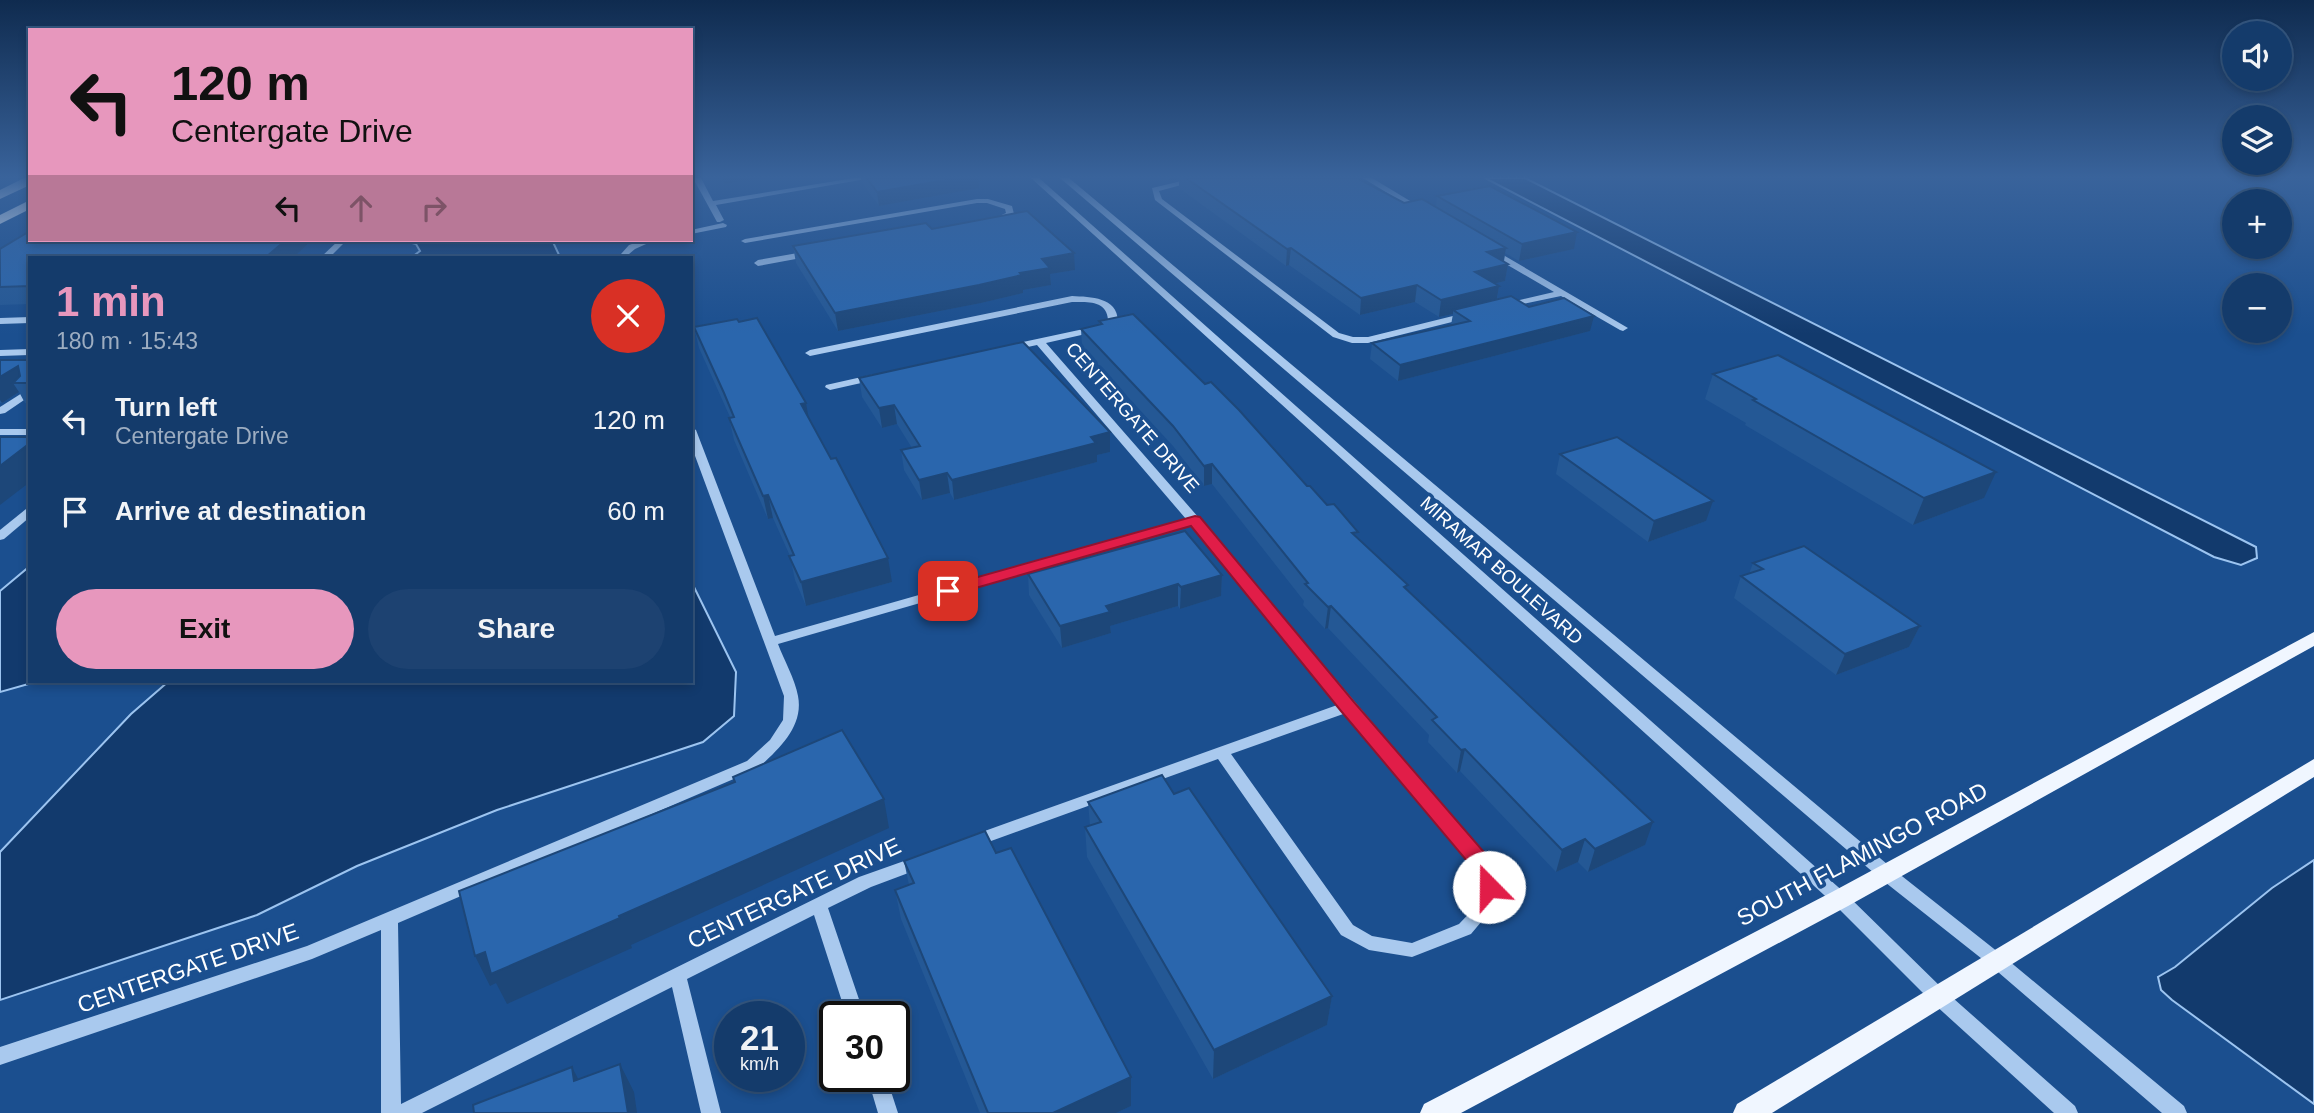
<!DOCTYPE html>
<meta charset="utf-8">
<style>
:root{--surface:#143b6b;--page:#1d4271;--text:#f1f3f6;--muted:#9dadc1;--line:#33557e;--accent:#e797bd}
body{margin:0;font-family:Helvetica,sans-serif;background:var(--page);color:var(--text);height:100vh;display:flex;flex-direction:column;font-size:26px;white-space:nowrap}
*{box-sizing:border-box;margin:0}
p{font-size:23px;color:var(--muted)}
.icon{flex:none;width:38px;height:38px;fill:none;stroke:currentColor;stroke-width:2;stroke-linecap:round;stroke-linejoin:round}
.map{position:relative;flex:1;overflow:hidden}
.sheet{position:absolute;left:28px;top:256px;width:665px;height:427px;display:flex;flex-direction:column;background:var(--surface);border-radius:0px;box-shadow:0 4px 10px #0003,0 0 0 2px var(--line)}
.sheet>*{flex:none}
.banner{position:absolute;left:28px;top:28px;width:665px;height:214px;border-radius:0px;box-shadow:0 4px 10px #0003,0 0 0 2px var(--line);background:#e797bd;color:#111;overflow:hidden}
.fabs{position:absolute;left:2222px;top:21px;display:grid;gap:14px}
.fabs a{display:grid;place-items:center;width:70px;height:70px;border-radius:50%;background:var(--surface);box-shadow:0 4px 10px #0003,0 0 0 2px var(--line);font-size:35px}
.speed{position:absolute;left:714px;top:1001px;display:flex;gap:14px;font-size:35px;font-weight:700;text-align:center}
.speed>*{display:grid;place-content:center;width:91px;height:91px;border-radius:50%;background:var(--surface);box-shadow:0 4px 10px #0003,0 0 0 2px var(--line);line-height:1}
.speed small{font-size:18px;font-weight:400}
.speed .limit{border:4px solid #111;border-radius:10px;background:#fff;color:#111}
.pin{position:absolute;display:grid;place-items:center;width:60px;height:60px;color:#fff;margin:-30px;border-radius:14px;box-shadow:0 4px 10px #0006}
.me{position:absolute;width:77px;margin:-38px;rotate:338deg;stroke-linejoin:round;filter:drop-shadow(0 0 5px #0008)}
.turn{display:flex;align-items:center;gap:24px;height:147px;padding:0 28px;font-size:32px}
.turn .icon{width:91px;height:91px;stroke-width:2.5}
.turn b{display:block;font-size:49px;line-height:60px}
.lanes{display:flex;align-items:center;height:66px;padding:0 28px;background:#0003;justify-content:center;gap:35px;direction:ltr}
.lanes .off{opacity:.35}
.round{display:grid;place-items:center;flex:none;width:74px;height:74px;border-radius:37px;background:var(--page)}
.headline{display:flex;align-items:center;justify-content:space-between;height:119px;padding:0 28px}
h1{font-size:42px;font-weight:700;line-height:52px;color:var(--accent)}
.cta{display:flex;gap:14px;margin-top:auto;padding:14px 28px}
.cta a{flex:1;height:80px;border-radius:42px;background:var(--accent);color:#111;font-size:28px;font-weight:700;line-height:80px;text-align:center}
.cta a+a{background:var(--page);color:var(--text)}
ul{padding:0;list-style:none}
li{display:flex;align-items:center;gap:21px;height:91px;padding:0 28px}
li div{flex:1}
li b{display:block;font-size:26px}
li em{font-style:normal}
.map>svg:first-child{display:block}
</style>
<div class="map">
<svg width="2314" height="1113" viewBox="0 0 2314 1113">
<rect width="100%" height="100%" fill="#1b4f8f"/>
<!-- water -->
<g fill="#123a6d" stroke="#9cc4f0" stroke-width="2">
<path d="M1485,178H1525L2256,547L2257,558L2241,565L2214,557Z"/>
<path d="M401,240H552L560,257H412L420,251L416,244Z"/>
<path d="M30,566V681H39L0,692V591Z"/>
<path d="M691,581L736,672L734,716L703,742L497,810L357,866L257,915L0,1000V852L131,714L169,681H691Z"/>
<path d="M2314,860V1104L2172,1000L2161,990L2158,977L2175,967L2272,888Z"/>
</g>
<g fill="none" stroke-linecap="round" stroke-linejoin="round">
<!-- minor -->
<g fill="#a9c9ee" fill-rule="evenodd">
<path d="M693,178H701L713,201L854,178H872L716,205L724,220L720,222H717Z"/>
<path d="M1031,178H1039L1846,894L1945,991L2075,1106L2078,1113H2054L1933,1003L1834,904Z"/>
<path d="M1060,178H1069L1893,869L2003,956L2184,1106L2187,1113H2162L1991,966L1881,879Z"/>
<path d="M1194,178H1207L1159,191L1162,199L1339,333L1353,337H1368L1465,313L1470,316L1468,318L1368,343H1352L1333,337L1155,200L1152,188Z"/>
<path d="M1363,178H1372L1425,210L1418,212Z"/>
<path d="M977,199H988L1012,206L1014,214L999,223H993V219L1006,213L1005,209L987,203H977L745,243L741,241L745,239Z"/>
<path d="M723,223L727,225L726,227L691,234V230Z"/>
<path d="M339,240H347L330,257H321Z"/>
<path d="M644,240H655L635,249L629,254L631,257H623L621,254L629,245Z"/>
<path d="M1487,249H1493L1628,328L1623,331L1620,330L1561,296L1503,308V304L1554,292L1487,253Z"/>
<path d="M809,251L813,254L812,256L758,266L754,263L758,260Z"/>
<path d="M1072,296C1091,297 1117,297 1118,321L1099,331L1046,343L1199,518L1495,867L1497,872V903L1471,934L1412,957L1369,950L1341,935L1218,759L980,845L974,847L968,845L966,841L968,837L1340,704L1191,525L778,644C784,660 795,679 798,696C804,727 778,750 757,769L398,923L401,1104L859,877L921,855L927,856L929,861L927,866L871,887L828,908L865,1017H847L814,915L687,979L721,1113H701L672,987L422,1113H381V930L312,959L0,1065V1047L307,946L747,761L770,740L783,720L784,696L691,445V427L696,430L775,636L1186,519L1037,345L1009,351L1004,348L1009,345L1093,327L1108,320C1107,300 1087,302 1072,302L810,356L805,353L810,350ZM1346,713L1481,874V901L1459,924L1412,943L1372,936L1353,925L1231,754Z"/>
<path d="M30,317V323L0,324V318Z"/>
<path d="M30,349V355L0,356V350Z"/>
<path d="M875,374L880,377L879,379L830,390L825,387L826,385Z"/>
<path d="M30,388V396L5,413L0,414V407Z"/>
<rect x="0" y="429" width="30" height="6"/>
<path d="M30,508V517L4,539L0,540V530L26,509Z"/>
<path d="M867,1076H886L898,1113H878Z"/>
</g>
<!-- major -->
<g fill="#f0f6ff" fill-rule="evenodd">
<path d="M2314,632V646L1848,906L1461,1113H1420L1424,1104L1832,892Z"/>
<path d="M2314,759V777L1772,1113H1733L1737,1104Z"/>
</g>
<!-- highway -->
<g fill="#fff" fill-rule="evenodd">
<path d="M24,178H30V185L0,199V190Z"/>
<path d="M30,200V209L0,224V215Z"/>
</g>
</g>
<!-- wall -->
<g fill="#245895">
<path d="M861,178H978L979,188L879,206L862,182Z"/>
<path d="M1165,178H1357L1404,203L1436,207L1437,196L1574,249L1519,261L1505,253L1504,262L1508,264L1505,281L1494,284L1499,286L1497,300L1529,307L1590,331L1398,381L1370,359L1372,343L1451,325L1453,314L1439,317L1415,302L1360,315L1289,265L1286,266L1179,188V179L1169,181Z"/>
<path d="M932,229L1075,270L1050,274L1051,285L1023,290V293L981,303L838,331L796,263L793,246Z"/>
<path d="M312,240L294,257H30V304L0,305V249Z"/>
<path d="M1099,321L1307,486L1407,590L1645,845L1588,872L1578,862L1556,872L1460,771L1457,773L1428,742L1429,735L1328,628L1325,629L1303,605L1304,601L1212,484L1204,486L1173,446L1082,347L1081,329L1099,325Z"/>
<path d="M694,327L809,419L892,582L806,606L795,580L790,556L773,518L768,519L734,440L729,418L730,417L699,348Z"/>
<path d="M0,360H30V403H25L19,392L2,403H0Z"/>
<path d="M1713,374L1984,498L1913,525L1745,425L1746,423L1705,399Z"/>
<path d="M859,378L1110,432V452L1097,455V462L954,500L950,493L922,500L904,470L901,450L912,448L897,424L882,428L862,397Z"/>
<path d="M1560,454L1706,521L1648,542L1556,474Z"/>
<path d="M1753,563L1920,626L1909,647L1836,675L1734,598L1741,576L1749,574Z"/>
<path d="M1028,574L1222,575L1221,596L1180,609L1178,606L1110,626L1111,633L1062,648L1029,595Z"/>
<path d="M1174,794L1332,996L1327,1025L1213,1079L1087,857L1085,827L1090,826L1088,802Z"/>
<path d="M904,861L1131,1106L1116,1113H980L901,919L895,890L909,885Z"/>
</g>
<!-- shaded-wall -->
<g fill="#1d4779">
<path d="M723,178H758L724,184Z"/>
<path d="M957,178H978L979,188L879,206L877,192Z"/>
<path d="M1169,178H1179V179L1169,181Z"/>
<path d="M1577,232L1574,249L1519,261L1522,244Z"/>
<path d="M286,240H312L294,257H266Z"/>
<path d="M1291,248L1289,265L1286,266L1287,249Z"/>
<path d="M1506,248L1503,264L1487,252Z"/>
<path d="M1074,253L1075,270L1050,274L1051,285L1023,290V293L981,303L838,331L835,313L1020,273L1042,259Z"/>
<path d="M1508,264L1505,281L1473,289L1475,272Z"/>
<path d="M1417,285L1415,302L1360,315L1361,298Z"/>
<path d="M1499,286L1496,304L1453,310V314L1439,317L1441,300Z"/>
<path d="M1594,316L1590,331L1398,381L1400,365Z"/>
<path d="M18,366L29,383H13L19,392L2,403L0,400V377Z"/>
<path d="M806,403L810,425L801,404Z"/>
<path d="M894,405L897,424L882,428L879,408Z"/>
<path d="M1110,432V452L1097,455V462L954,500L952,480L1091,437Z"/>
<path d="M30,443V482L0,505V466Z"/>
<path d="M1212,464V484L1204,486V466Z"/>
<path d="M1996,472L1984,498L1913,525L1924,498Z"/>
<path d="M947,473L950,493L922,500L919,480Z"/>
<path d="M768,495L773,518L768,519L763,496Z"/>
<path d="M1713,501L1706,521L1648,542L1654,521Z"/>
<path d="M888,558L892,582L806,606L801,582Z"/>
<path d="M1222,575L1221,596L1180,609L1181,587Z"/>
<path d="M1178,584V606L1110,626L1111,633L1062,648L1060,626L1106,606Z"/>
<path d="M1331,606L1328,628L1325,629L1328,607Z"/>
<path d="M1920,626L1909,647L1836,675L1845,654Z"/>
<path d="M1465,749L1460,771L1457,773L1461,750Z"/>
<path d="M884,799L889,828L631,945L632,948L507,1004L496,983L490,986L475,956L485,952L619,916Z"/>
<path d="M1653,822L1645,845L1588,872L1595,849Z"/>
<path d="M1585,839L1578,862L1556,872L1562,850Z"/>
<path d="M1332,996L1327,1025L1213,1079L1214,1050Z"/>
<path d="M620,1064L634,1092L637,1113H628Z"/>
<path d="M572,1067L587,1096L574,1081Z"/>
<path d="M1131,1077V1106L1116,1113H1053Z"/>
</g>
<!-- building -->
<g fill="#2a66ad" stroke="#1d4779" stroke-width="2">
<path d="M867,178H957L877,192Z"/>
<path d="M1186,178H1357L1404,203L1422,199L1506,248L1487,252L1508,264L1475,272L1499,286L1441,300L1417,285L1361,298L1291,248L1287,249Z"/>
<path d="M1490,186L1577,232L1522,244L1437,196Z"/>
<path d="M1027,211L1074,253L1042,259L1050,268L1020,273L1022,275L979,285L835,313L793,246L926,223L932,229Z"/>
<path d="M30,231V240H196V241H208L210,240H286L266,257H30V286L0,287V249Z"/>
<path d="M1511,296L1529,307L1564,298L1594,316L1400,365L1372,343L1470,321L1453,310Z"/>
<path d="M1133,314L1205,384L1211,382L1239,410L1307,486H1310L1327,505L1334,504L1358,532L1352,533L1408,585L1404,587L1653,822L1595,849L1585,839L1562,850L1465,749L1461,750L1432,720L1437,717L1331,606L1328,607L1305,584L1308,583L1212,464L1204,466L1173,426L1081,329L1102,324L1099,321Z"/>
<path d="M757,318L806,403L801,404L831,459L836,458L888,558L801,582L789,556L794,555L768,495L763,496L729,418L734,417L724,393L694,327L737,319L739,322Z"/>
<path d="M1023,342L1110,432L1091,437L1096,443L952,480L947,473L919,480L901,450L920,446L894,405L879,408L859,378Z"/>
<path d="M1778,355L1996,472L1924,498L1753,400L1756,399L1713,374Z"/>
<path d="M0,360H30V383H13L20,376L18,366L0,377Z"/>
<path d="M0,437H30V443L0,466Z"/>
<path d="M1617,437L1713,501L1654,521L1560,454Z"/>
<path d="M1185,531L1222,575L1181,587L1178,584L1106,606L1110,612L1060,626L1028,574Z"/>
<path d="M1804,546L1920,626L1845,654L1741,576L1763,569L1753,563Z"/>
<path d="M842,730L884,799L619,916L620,918L491,974L485,952L475,956L459,891L735,782L733,777Z"/>
<path d="M1162,775L1174,794L1189,788L1332,996L1214,1050L1085,827L1101,822L1088,802Z"/>
<path d="M985,831L996,853L1011,848L1131,1077L1053,1113H988L895,890L914,883L904,861Z"/>
<path d="M620,1064L628,1113H474L473,1105L572,1067L574,1081Z"/>
</g>
<!-- sky -->
<linearGradient id="sky" x2="0" y2="1"><stop stop-color="#0f2b4f"/><stop offset="0.53" stop-color="#39639b"/><stop offset="1" stop-color="#39639b" stop-opacity="0"/></linearGradient>
<rect width="2314" height="334" fill="url(#sky)"/>
<!-- route -->
<path fill="#e11d48" stroke="#92132f" stroke-width="2" d="M1195,516L1200,517L1354,702L1496,866C1501,874 1501,885 1496,893L1489,896L1481,893L1478,887V874L1341,711L1191,526L948,596L940,591L942,587Z"/>
<g text-anchor="middle" stroke-width="7" stroke-linejoin="round" paint-order="stroke">
<!-- street labels -->
<g font-size="19" fill="#fff" stroke="#1b4f8f">
<text transform="translate(1133 417) rotate(49)" y="7">CENTERGATE DRIVE</text>
<text transform="translate(1502 570) rotate(42)" y="7">MIRAMAR BOULEVARD</text>
</g>
<!-- near-street labels -->
<g font-size="23" fill="#fff" stroke="#1b4f8f">
<text transform="translate(1862 854) rotate(-28)" y="8">SOUTH FLAMINGO ROAD</text>
<text transform="translate(794 893) rotate(-25)" y="8">CENTERGATE DRIVE</text>
<text transform="translate(188 968) rotate(-19)" y="8">CENTERGATE DRIVE</text>
</g>
</g>
</svg>
<div class="fabs">
<a><svg class="icon" aria-label="sound" viewBox="0 0 24 24"><path d="M4 9h4l5-4v14l-5-4H4zM17 9q2 3 0 6"/></svg></a>
<a><svg class="icon" aria-label="layers" viewBox="0 0 24 24"><path d="M12 4l9 5-9 5-9-5zM3 14l9 5 9-5"/></svg></a>
<a>+</a>
<a>−</a>
</div>
<div class="speed"><div>21<small>km/h</small></div><div class="limit">30</div></div>
<div class="pin" style="left:948px;top:591px;background:#d93025"><svg class="icon" aria-label="arrive" viewBox="0 0 24 24"><path d="M6 21V4h12l-3 4 3 4H6"/></svg></div>
<svg class="me" style="left:1489px;top:887px" viewBox="-20 -20 40 40"><circle r="19" fill="#fff"/><path d="M0-13L10 11 0 6-10 11z" fill="#e11d48"/></svg>
<div class="banner">
<div class="turn"><svg class="icon" aria-label="left" viewBox="0 0 24 24"><path d="M17 20v-9H6M10 6l-5 5 5 5"/></svg><div><b>120 m</b>Centergate Drive</div></div>
<div class="lanes"><svg class="icon" aria-label="left" viewBox="0 0 24 24"><path d="M17 20v-9H6M10 6l-5 5 5 5"/></svg><svg class="icon off" aria-label="ahead" viewBox="0 0 24 24"><path d="M12 20V5M6 11l6-6 6 6"/></svg><svg class="icon off" aria-label="right" viewBox="0 0 24 24"><path d="M7 20v-9h11M14 6l5 5-5 5"/></svg></div>
</div>
<section class="sheet">
<div class="headline"><div><h1>1 min</h1><p>180 m · 15:43</p></div><a class="round" style="background:#d93025;color:#fff"><svg class="icon" aria-label="close" viewBox="0 0 24 24"><path d="M6 6l12 12M18 6L6 18"/></svg></a></div>
<ul>
<li><svg class="icon" aria-label="left" viewBox="0 0 24 24"><path d="M17 20v-9H6M10 6l-5 5 5 5"/></svg><div><b>Turn left</b><p>Centergate Drive</p></div><em>120 m</em></li>
<li><svg class="icon" aria-label="arrive" viewBox="0 0 24 24"><path d="M6 21V4h12l-3 4 3 4H6"/></svg><div><b>Arrive at destination</b></div><em>60 m</em></li>
</ul>
<div class="cta"><a>Exit</a><a>Share</a></div>
</section>
</div>
